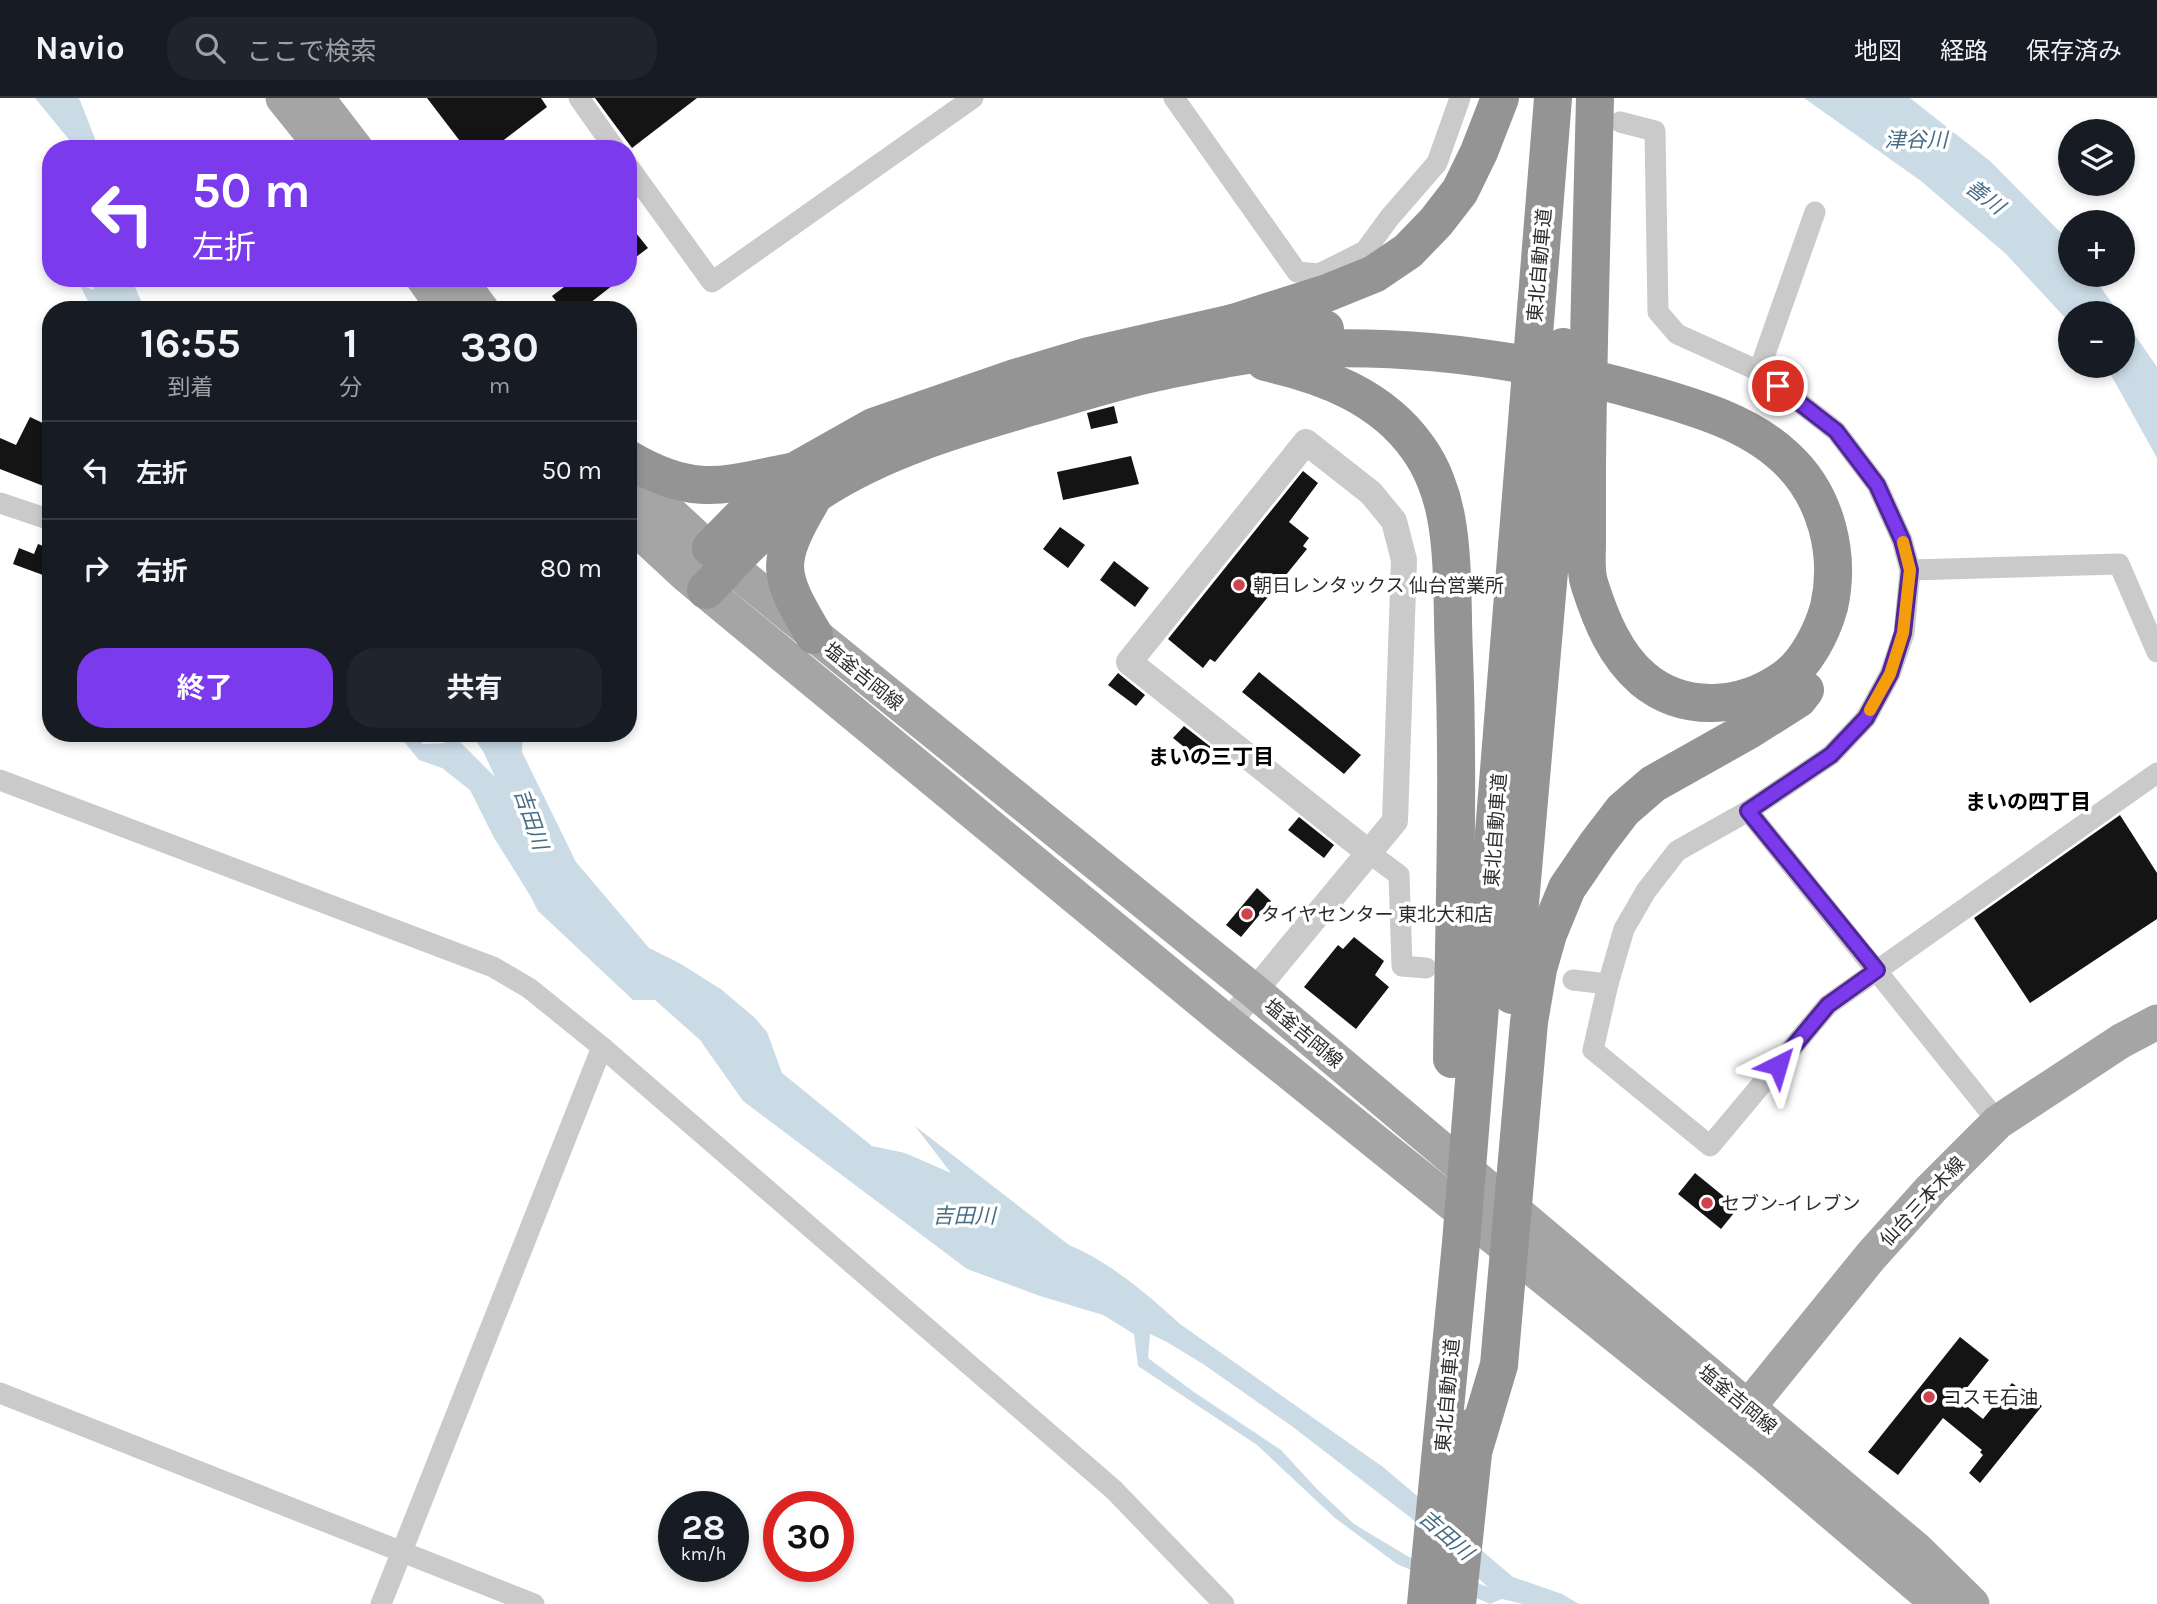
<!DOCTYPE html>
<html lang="ja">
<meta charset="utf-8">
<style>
:root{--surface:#171b24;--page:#20242c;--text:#f1f3f6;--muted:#9ea1a6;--line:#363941;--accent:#7c3aed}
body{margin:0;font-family:Karla,"Noto Sans JP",sans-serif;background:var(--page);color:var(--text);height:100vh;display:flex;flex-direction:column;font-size:26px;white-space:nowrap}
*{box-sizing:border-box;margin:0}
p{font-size:23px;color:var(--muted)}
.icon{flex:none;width:38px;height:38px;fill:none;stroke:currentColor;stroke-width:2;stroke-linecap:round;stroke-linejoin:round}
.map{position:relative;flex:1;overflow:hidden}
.panel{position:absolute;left:42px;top:203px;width:595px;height:441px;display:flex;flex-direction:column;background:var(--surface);border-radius:28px;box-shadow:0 4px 10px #0003}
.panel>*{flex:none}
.hud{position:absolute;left:42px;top:42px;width:595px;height:147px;border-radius:28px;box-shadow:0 4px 10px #0003;background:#7c3aed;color:#fff;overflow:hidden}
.controls{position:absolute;left:2058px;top:21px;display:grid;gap:14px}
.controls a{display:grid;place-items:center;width:77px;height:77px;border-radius:50%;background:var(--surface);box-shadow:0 4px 10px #0003;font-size:35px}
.speed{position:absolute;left:658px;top:1393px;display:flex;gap:14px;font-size:35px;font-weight:700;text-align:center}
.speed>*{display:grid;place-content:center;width:91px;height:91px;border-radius:50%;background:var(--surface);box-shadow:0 4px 10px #0003;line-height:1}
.speed small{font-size:18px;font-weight:400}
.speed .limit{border:10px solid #d22;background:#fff;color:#111}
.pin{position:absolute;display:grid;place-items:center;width:60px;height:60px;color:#fff;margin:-30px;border:4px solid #fff;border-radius:50%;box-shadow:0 2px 7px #0007}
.me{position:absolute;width:77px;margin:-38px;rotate:40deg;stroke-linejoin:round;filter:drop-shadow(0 0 5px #0008)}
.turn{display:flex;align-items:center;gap:24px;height:147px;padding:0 35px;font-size:32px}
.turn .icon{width:91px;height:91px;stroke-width:2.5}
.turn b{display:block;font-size:49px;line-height:60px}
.eta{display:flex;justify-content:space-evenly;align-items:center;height:119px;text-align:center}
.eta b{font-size:42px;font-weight:700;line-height:49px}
.cta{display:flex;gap:14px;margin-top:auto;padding:14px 35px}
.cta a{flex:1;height:80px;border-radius:28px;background:var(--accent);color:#fff;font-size:28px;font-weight:700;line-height:80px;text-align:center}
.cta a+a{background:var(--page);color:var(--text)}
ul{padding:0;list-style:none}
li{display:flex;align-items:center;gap:21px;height:98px;padding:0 35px;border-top:2px solid var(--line)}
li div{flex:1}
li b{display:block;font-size:26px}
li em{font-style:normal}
header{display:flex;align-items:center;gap:42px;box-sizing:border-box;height:98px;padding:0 35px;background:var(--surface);border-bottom:2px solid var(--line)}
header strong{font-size:33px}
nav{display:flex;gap:38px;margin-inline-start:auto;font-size:24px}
.search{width:490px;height:63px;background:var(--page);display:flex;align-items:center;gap:18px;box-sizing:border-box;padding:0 24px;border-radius:28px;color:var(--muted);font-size:26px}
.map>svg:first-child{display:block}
</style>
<header>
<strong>Navio</strong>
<div class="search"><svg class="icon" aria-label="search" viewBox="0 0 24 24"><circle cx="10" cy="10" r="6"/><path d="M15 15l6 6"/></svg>ここで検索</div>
<nav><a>地図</a><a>経路</a><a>保存済み</a></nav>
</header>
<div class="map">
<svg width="2157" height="1506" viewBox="0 0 2157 1506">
<rect width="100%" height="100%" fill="#fff"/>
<!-- water -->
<g fill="#cadbe6" fill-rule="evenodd">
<path d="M35,0H79L99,51H71V44Z"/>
<path d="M1804,0H1910L1990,63L2067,141L2070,146V177H2092L2119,215H2070V225L2006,156L1921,83Z"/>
<path d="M92,180H131L145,212H92L80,187L94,192Z"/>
<path d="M2123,220L2157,269V360L2106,268H2123Z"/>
<path d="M397,635H412L423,646L445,645L438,635H451L495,679L484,655L471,635H523L522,654L576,764L649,850L681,866L722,892L755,920L767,934L782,975L872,1048L905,1055L951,1075L915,1028L1069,1147C1110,1164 1147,1196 1180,1226L1383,1369L1513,1479L1562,1496L1579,1506H1523L1502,1501L1490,1506L1397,1466L1335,1420L1257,1347L1138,1268L1134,1236L1103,1217L1040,1198L967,1171L743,1003L700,942L655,902H633L538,813L531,799L493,738L470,692L442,670L419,662ZM1150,1236L1167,1244L1203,1266L1293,1329L1411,1420L1488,1489L1409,1459L1354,1426L1317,1391L1281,1352L1194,1294L1148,1260Z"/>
</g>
<!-- building -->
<g fill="#141414">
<path d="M427,0H541L547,9L492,51H466Z"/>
<path d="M595,0H697L632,50Z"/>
<path d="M628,125L648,150L628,165Z"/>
<path d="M576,180H622L581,212H563L552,198Z"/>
<path d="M1114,308L1118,325L1091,331L1087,315Z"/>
<path d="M30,319L47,327L44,333L51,336V391L0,371V340L16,347Z"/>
<path d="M1131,358L1139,386L1063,402L1057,374Z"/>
<path d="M1303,373L1318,385L1289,424L1309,440L1303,448L1307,451L1215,564L1210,561L1203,570L1168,541Z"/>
<path d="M1060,429L1085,447L1068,470L1043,451Z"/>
<path d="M38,446L51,451V480L13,466L19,450L34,456Z"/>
<path d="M1114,463L1149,490L1135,509L1100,482Z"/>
<path d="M1259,574L1361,657L1344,676L1242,594Z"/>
<path d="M1118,575L1145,597L1136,608L1108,587Z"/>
<path d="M1184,628L1216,653L1205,666L1173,640Z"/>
<path d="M2120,717L2157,775V821L2030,905L1974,820Z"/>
<path d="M1299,719L1334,747L1324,760L1288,732Z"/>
<path d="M1257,790L1271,803L1241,839L1226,827Z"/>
<path d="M1354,839L1384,863L1375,877L1389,889L1356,931L1304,889L1338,847L1343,851Z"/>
<path d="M1695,1075L1738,1110L1721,1131L1678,1096Z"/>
<path d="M1960,1239L1989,1262L1958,1301L1983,1321L2012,1285L2042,1308L1980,1385L1969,1375L1983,1357L1980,1354L1982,1352L1943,1320L1898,1377L1868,1354Z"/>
</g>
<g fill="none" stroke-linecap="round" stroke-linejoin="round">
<!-- minor -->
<g stroke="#cacaca" stroke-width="21">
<path d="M579,0L615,51"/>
<path d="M1174,0L1297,174L1319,176L1365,153L1390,119L1437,65L1460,0"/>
<path d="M1620,24L1655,33L1658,214L1677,236L1759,273L1836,333L1877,387L1902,442L1910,472L1904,535L1890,576L1866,620L1831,657L1748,713L1677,753L1646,793L1624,831L1608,886L1593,952L1710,1048L1828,907L2157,675"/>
<path d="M628,68L712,184L973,0"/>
<path d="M1759,273L1815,114"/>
<path d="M0,405L51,422"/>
<path d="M1910,472L2119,466L2157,554"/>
<path d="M0,682L493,869L529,890L602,949L1114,1392L1224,1506"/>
<path d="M1748,713L1998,1024"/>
<path d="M1368,754L1399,777L1402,868L1426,870"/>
<path d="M1573,882L1608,886"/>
<path d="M0,1295L534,1506"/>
<path d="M381,1506L602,949"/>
</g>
<!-- tertiary -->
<path stroke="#cacaca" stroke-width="26" d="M1228,925L1395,723L1404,462L1394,423L1371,395L1306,344L1129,564L1368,754"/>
<!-- primary -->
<g stroke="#a5a5a5" stroke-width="35">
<path d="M283,0L324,51"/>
<path d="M317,0L356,51"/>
<path d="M423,180L446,212"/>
<path d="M458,180L482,212"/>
<path d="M628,376L710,452L1254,893L1917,1452L1972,1506"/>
<path d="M628,423L685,476L766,543L1228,925L1763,1356L1939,1506"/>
<path d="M1733,1328L1871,1158L1931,1091L1998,1024L2121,943L2157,924"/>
</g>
<!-- motorway -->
<g stroke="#949494" stroke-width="38">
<path d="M1233,225L1325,231"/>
<path d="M1265,264C1324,277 1382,299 1418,350C1432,369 1442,396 1446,419C1454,460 1452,514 1454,557C1459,691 1454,826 1452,961"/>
<path d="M628,361C693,399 721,388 790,374"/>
<path d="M811,403C774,466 778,476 814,537"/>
<path d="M711,450L762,398L795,373L873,329L1015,280L1089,258L1233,225L1327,195L1374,176L1408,153L1436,124L1460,93L1479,54L1500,0"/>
<path d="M706,492C721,477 735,460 751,445C770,427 797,407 820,393C886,350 966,328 1041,306C1083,294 1125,280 1167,272C1212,263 1260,253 1306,251C1422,246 1539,264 1649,296C1697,310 1749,325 1786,360C1826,397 1841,456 1829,509C1822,534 1806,566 1784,581C1742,611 1684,615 1643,581C1615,557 1601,522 1590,488C1585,474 1587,460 1587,445C1587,420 1587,394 1587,369C1588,246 1592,123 1595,0"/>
<path d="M1512,897L1555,405L1558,320L1563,249"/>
<path d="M1473,1354L1499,1267L1529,924L1538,871L1548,836L1567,790L1597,746L1623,712L1653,686L1749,632L1798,601L1805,592"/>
<path d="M1426,1506L1461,1145L1553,0"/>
<path d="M1457,1506L1476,1327"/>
</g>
</g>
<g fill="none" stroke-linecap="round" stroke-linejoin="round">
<!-- route casing -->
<g stroke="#51269a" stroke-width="18">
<path id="route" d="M1778,967L1828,907L1877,872L1748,713L1831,657L1866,620L1890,576L1903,535L1910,472L1902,442L1877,387L1836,333L1778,288"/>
</g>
<!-- route -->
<use href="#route" stroke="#7c3aed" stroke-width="12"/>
<!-- slow -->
<path stroke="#f59e0b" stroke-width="12" d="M1870,612L1890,576L1903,535L1910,472L1903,444"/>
</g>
<!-- markers -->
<g fill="#cf434e" stroke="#fff" stroke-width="2.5">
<circle cx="1239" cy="487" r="7"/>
<circle cx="1247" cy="816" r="7"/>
<circle cx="1707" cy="1105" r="7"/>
<circle cx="1929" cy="1299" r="7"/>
</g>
<g text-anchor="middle" stroke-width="7" stroke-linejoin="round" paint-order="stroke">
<!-- street labels -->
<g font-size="19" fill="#2d2d2d" stroke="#fff">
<text transform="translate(1539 167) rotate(-85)" y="7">東北自動車道</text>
<text transform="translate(864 578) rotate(39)" y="7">塩釜吉岡線</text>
<text transform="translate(1495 732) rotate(-86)" y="7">東北自動車道</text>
<text transform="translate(1304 935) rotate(40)" y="7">塩釜吉岡線</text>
<text transform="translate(1922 1103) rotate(-47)" y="7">仙台三本木線</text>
<text transform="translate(1447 1297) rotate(-85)" y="7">東北自動車道</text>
<text transform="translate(1738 1301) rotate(40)" y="7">塩釜吉岡線</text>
</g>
<!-- poi labels -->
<g font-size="19" fill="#2d2d2d" stroke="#fff" text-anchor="start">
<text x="1253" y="494">朝日レンタックス 仙台営業所</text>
<text x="1261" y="823">タイヤセンター 東北大和店</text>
<text x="1721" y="1112">セブン-イレブン</text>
<text x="1943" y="1306">コスモ石油</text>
</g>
<!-- water labels -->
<g font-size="21" font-style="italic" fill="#456c84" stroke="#fff">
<text x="1916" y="49">津谷川</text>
<text transform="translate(1985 99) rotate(37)" y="7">善川</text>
<text transform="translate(531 721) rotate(71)" y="7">吉田川</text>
<text x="964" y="1125">吉田川</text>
<text transform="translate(1446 1437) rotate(41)" y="7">吉田川</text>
</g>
<!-- neighbourhood labels -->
<g font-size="21" font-weight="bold" fill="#000" stroke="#fff">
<text x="1211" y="666">まいの三丁目</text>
<text x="2028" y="711">まいの四丁目</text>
</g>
</g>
</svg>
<div class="controls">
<a><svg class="icon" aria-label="layers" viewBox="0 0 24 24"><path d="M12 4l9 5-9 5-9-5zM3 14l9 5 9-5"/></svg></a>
<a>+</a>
<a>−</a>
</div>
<div class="speed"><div>28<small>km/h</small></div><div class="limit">30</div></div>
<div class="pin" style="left:1778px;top:288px;background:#d93025"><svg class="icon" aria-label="arrive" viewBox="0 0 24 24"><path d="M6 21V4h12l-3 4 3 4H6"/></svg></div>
<svg class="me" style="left:1778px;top:967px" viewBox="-20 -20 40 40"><path d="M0-17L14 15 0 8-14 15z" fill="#7c3aed" stroke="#fff" stroke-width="4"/></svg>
<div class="hud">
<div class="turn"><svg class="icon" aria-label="left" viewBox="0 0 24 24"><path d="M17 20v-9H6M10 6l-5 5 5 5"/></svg><div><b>50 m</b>左折</div></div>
</div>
<section class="panel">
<div class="eta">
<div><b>16:55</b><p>到着</p></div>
<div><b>1</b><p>分</p></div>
<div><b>330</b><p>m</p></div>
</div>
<ul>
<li><svg class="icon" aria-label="left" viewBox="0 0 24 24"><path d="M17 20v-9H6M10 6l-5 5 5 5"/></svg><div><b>左折</b></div><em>50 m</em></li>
<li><svg class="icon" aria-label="right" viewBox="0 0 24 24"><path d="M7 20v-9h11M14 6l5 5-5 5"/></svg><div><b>右折</b></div><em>80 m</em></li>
</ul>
<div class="cta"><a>終了</a><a>共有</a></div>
</section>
</div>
